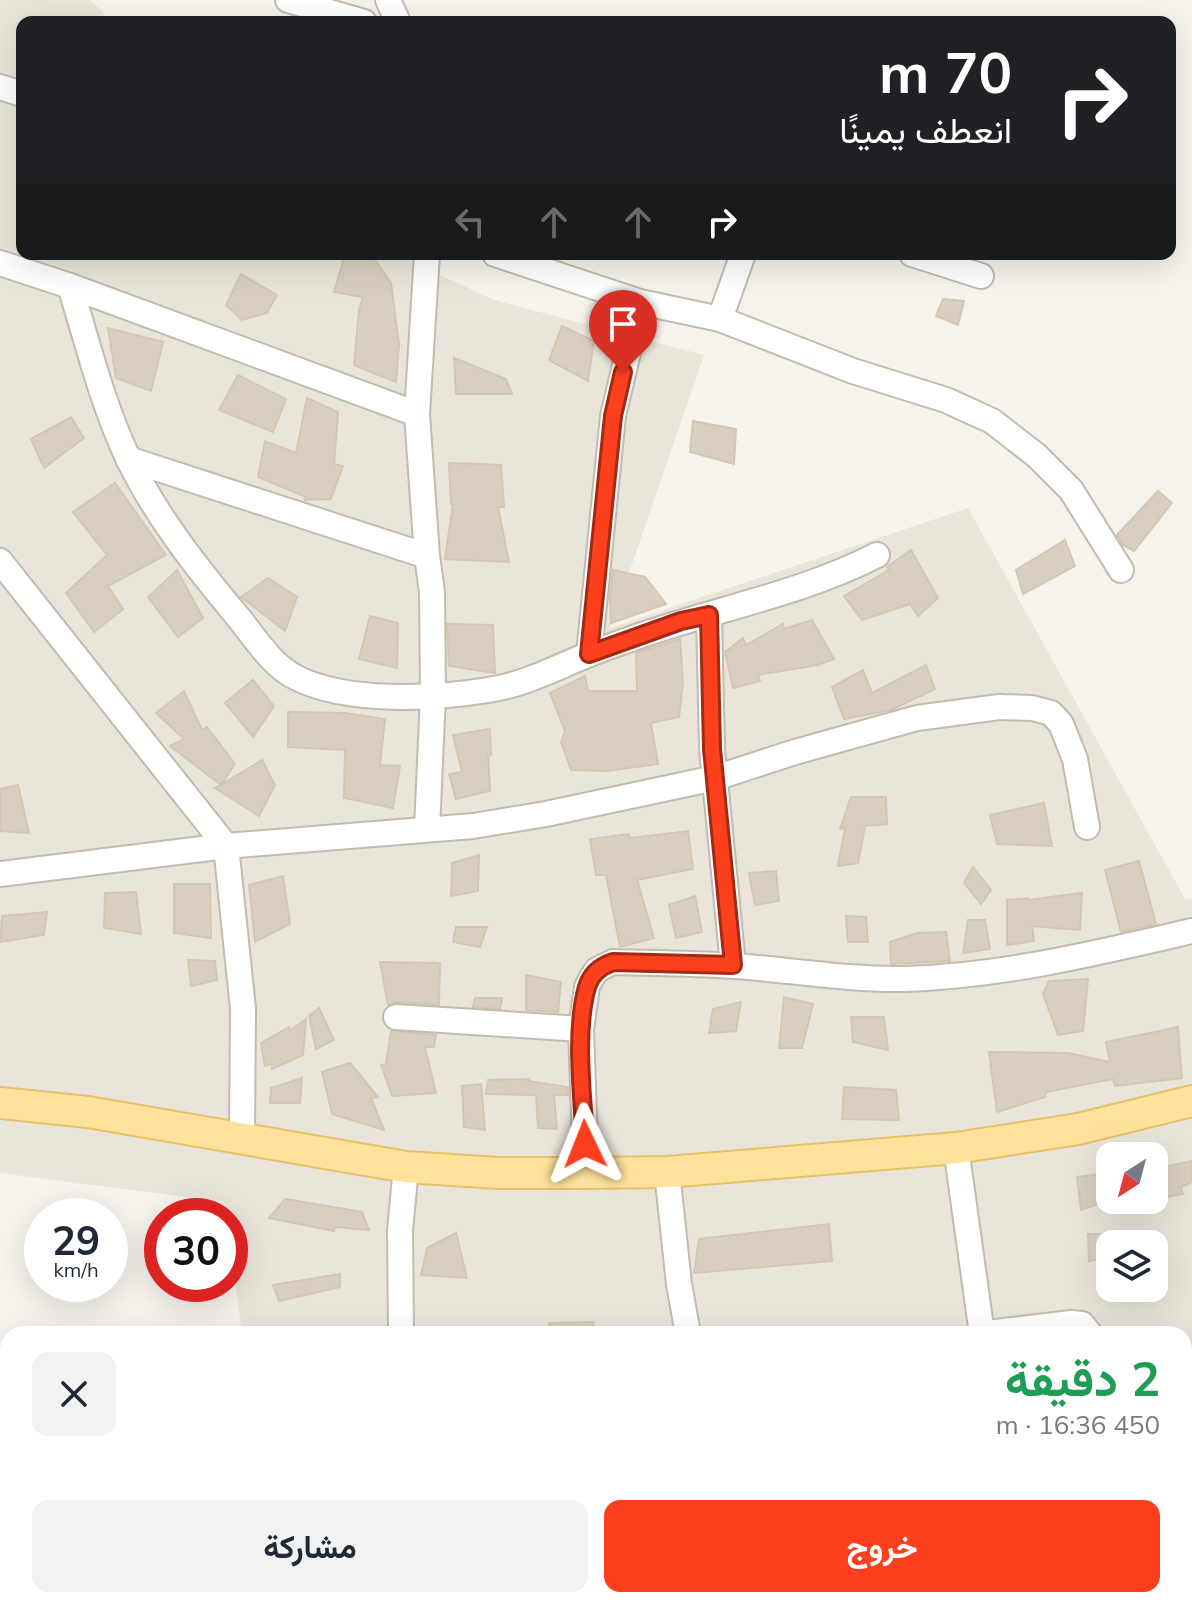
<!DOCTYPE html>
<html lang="ar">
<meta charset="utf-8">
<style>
:root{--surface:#fff;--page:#f2f2f3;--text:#1f2937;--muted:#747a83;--accent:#fc3f1d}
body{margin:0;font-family:Mulish,Vazirmatn,sans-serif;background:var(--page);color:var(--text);direction:rtl;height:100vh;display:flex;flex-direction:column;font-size:30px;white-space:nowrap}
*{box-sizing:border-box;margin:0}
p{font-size:26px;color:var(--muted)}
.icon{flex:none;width:44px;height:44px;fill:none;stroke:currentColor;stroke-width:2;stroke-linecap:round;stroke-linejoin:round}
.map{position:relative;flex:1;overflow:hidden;direction:ltr}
.drawer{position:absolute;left:0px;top:1326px;width:1192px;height:282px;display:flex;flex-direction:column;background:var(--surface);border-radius:24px 24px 0 0;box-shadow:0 8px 32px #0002;direction:rtl}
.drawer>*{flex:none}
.guide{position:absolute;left:16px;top:16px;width:1160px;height:244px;border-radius:16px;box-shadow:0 8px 32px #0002;direction:rtl;background:#202124;color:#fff;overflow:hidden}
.needle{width:52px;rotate:216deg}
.fabs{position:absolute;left:1096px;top:1142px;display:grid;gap:16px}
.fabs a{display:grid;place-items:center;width:72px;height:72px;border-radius:16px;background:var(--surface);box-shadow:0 8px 32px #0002;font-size:40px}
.speed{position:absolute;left:24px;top:1198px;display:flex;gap:16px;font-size:40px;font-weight:700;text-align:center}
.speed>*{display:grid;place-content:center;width:104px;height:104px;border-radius:50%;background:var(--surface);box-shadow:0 8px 32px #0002;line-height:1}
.speed small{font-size:20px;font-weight:400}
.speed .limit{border:12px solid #d22;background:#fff;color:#111}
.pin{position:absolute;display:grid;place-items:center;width:68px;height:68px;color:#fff;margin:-82px -34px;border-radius:50% 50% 50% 0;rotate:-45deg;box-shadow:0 0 8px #0007}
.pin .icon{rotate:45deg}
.me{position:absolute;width:88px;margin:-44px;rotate:358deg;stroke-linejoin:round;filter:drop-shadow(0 0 6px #0008)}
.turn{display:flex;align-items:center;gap:28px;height:168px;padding:0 32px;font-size:36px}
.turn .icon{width:104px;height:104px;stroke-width:2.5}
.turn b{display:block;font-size:56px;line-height:68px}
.lanes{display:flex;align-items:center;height:76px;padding:0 32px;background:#0003;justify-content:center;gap:40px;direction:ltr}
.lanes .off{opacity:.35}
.round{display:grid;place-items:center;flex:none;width:84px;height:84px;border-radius:16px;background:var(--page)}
.head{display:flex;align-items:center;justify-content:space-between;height:136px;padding:0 32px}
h1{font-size:48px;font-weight:700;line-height:60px;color:#1e9e55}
.action{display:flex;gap:16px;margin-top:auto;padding:16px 32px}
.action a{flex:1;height:92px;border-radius:16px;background:var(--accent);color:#fff;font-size:32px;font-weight:700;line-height:92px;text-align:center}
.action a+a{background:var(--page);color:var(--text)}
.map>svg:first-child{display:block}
</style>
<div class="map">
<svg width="1192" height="1607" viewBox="0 0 1192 1607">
<rect width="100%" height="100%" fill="#f6f3ec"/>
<!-- residential -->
<g fill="#eae5da" fill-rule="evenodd">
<path d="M0,0H90L103,12L105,22H22V254H395L494,300L704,355L610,628L968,508L1185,899L1192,898V1597L1184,1599V1334H242L230,1240V1216H227L225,1202L0,1173ZM1110,1156H1154V1200H1110ZM1110,1244H1154V1288H1110Z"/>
<path d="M381,1600H1178L1150,1607H418Z"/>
</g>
<!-- building -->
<g fill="#d8cfc1" stroke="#d3c7b4" stroke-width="2">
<path d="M345,254H371L391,283L399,344L396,382L354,365L359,310L363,297L334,292Z"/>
<path d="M241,274L277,295L267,313L242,320L226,305Z"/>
<path d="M943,299L964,301L958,325L936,316Z"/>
<path d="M562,326L594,341L588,381L549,360Z"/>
<path d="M108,328L163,342L151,391L116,378Z"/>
<path d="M454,358L506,379L512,394H456Z"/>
<path d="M238,375L286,399L273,432L219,410Z"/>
<path d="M307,398L338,412L334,464L343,466L331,499L305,500L306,497L258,477L265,441L296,453Z"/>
<path d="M71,417L84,438L44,468L31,439Z"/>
<path d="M693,421L736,429L734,464L690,452Z"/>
<path d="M449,463L501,465L504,507H498L509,562L445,559L453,504H451Z"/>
<path d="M115,483L166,555L108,586L123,609L94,632L66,593L107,555L73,512Z"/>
<path d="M1158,491L1172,503L1134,551L1123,545L1117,535Z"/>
<path d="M1065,540L1075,566L1023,594L1016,570Z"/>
<path d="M911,550L938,598L918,616L910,604L862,620L844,596L889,570L887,567Z"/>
<path d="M177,570L203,618L178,637L148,597Z"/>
<path d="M613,570L645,577L666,604L611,623L610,598Z"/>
<path d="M268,578L297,597L285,631L241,597Z"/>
<path d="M370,616L398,623L397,668L359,659Z"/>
<path d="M812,620L834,659L818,665L758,675L760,681L733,688L725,652L743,638L746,645L783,624L784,629Z"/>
<path d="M447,624L493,625L495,673L449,666Z"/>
<path d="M680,639L683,683L679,717L651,723L658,764L607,771L571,770L561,742L565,731L550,693L585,676L588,691H637L636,653Z"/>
<path d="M926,665L935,689L891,710L844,719L832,687L863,670L872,693Z"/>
<path d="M253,680L274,706L253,737L225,703Z"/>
<path d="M184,691L202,730L207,727L235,764L221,785L262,760L275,785L259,816L215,788L221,785L170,746L184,739L156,713Z"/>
<path d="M288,712L345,713L385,719L380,765L400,766L393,808L344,798L345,750L288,747Z"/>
<path d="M490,729L491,755L488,756L490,791L456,799L449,774L462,772L453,735Z"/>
<path d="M18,785L29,833L0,831V789Z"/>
<path d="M851,797H886L887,824L865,826L858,863L838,866L845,828L840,829Z"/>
<path d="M1044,803L1052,846L997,844L990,815Z"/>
<path d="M688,831L693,869L637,880L654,938L620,947L606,875H596L590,839L629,834L630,838Z"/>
<path d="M479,855L478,891L451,896L452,863Z"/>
<path d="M1139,861L1156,924L1121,932L1105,870Z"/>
<path d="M973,867L991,890L981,904L964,883Z"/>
<path d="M776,871L779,901L755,905L749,873Z"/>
<path d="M283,876L290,924L255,942L249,885Z"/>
<path d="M174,884H210L211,938L174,933Z"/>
<path d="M136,892L141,934L104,928L105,893Z"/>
<path d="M1082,893L1080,930L1032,926L1034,941L1007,945V900L1028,898V900Z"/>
<path d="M695,896L702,932L676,938L669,905Z"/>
<path d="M47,912L44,935L0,942L2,916Z"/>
<path d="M846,916L866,917L868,942H848Z"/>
<path d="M968,920H985L990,949L963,953Z"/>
<path d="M456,927H487L480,947L453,942Z"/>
<path d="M946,932L950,961L891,964L890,942L917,933Z"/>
<path d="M188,960L215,961L217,980L191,986Z"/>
<path d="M380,962L440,963L439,1005L397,1002L388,1005Z"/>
<path d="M526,975L561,982L558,1012L526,1010Z"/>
<path d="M1088,979L1083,1031L1058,1035L1043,994L1049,981Z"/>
<path d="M784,997L813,1004L802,1048H779Z"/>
<path d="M475,998H502L500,1009L473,1007Z"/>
<path d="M741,1002L736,1031L709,1033L713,1009Z"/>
<path d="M319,1008L334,1040L316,1049L309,1016Z"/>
<path d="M851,1017H884L888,1050L853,1042Z"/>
<path d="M306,1019L303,1055L272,1069V1064L265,1066L261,1043L289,1027L290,1031Z"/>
<path d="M1178,1027L1182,1078L1115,1086L1113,1079L1046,1092L1045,1097L997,1112L989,1052L1068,1053L1110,1062L1106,1042Z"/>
<path d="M391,1031L436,1035L434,1047H425L436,1093L392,1096L381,1065L386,1064Z"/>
<path d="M350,1063L378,1097L371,1098L384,1130L332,1114L322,1072Z"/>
<path d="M302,1078L300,1103H270L271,1088Z"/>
<path d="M529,1079L528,1081L568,1087V1095H554L557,1129L538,1128L536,1095L486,1094L488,1080Z"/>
<path d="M481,1084L485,1130L464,1127L462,1086Z"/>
<path d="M844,1087L896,1090L899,1120L842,1119Z"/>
<path d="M1192,1161V1182L1181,1187L1183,1194L1154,1199V1169Z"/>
<path d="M1099,1174L1110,1176V1200L1081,1210L1077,1177Z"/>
<path d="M285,1199L362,1212L369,1230L335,1227L334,1231L269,1218Z"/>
<path d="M829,1224L832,1261L694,1273L699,1239Z"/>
<path d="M456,1233L467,1278L421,1275L427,1248Z"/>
<path d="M1088,1234H1110V1257L1089,1261Z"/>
<path d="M340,1274V1287L279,1301L273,1285Z"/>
<path d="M594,1322L590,1334H549V1323Z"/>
</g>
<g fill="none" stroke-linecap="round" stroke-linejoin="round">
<!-- minor casing -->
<g stroke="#c2bbae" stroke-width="28">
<g id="minor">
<path d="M288,0L364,22"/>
<path d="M388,0L398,22"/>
<path d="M0,87L22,94"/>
<path d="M427,254L417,414L427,556L432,592L433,695L427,829"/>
<path d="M495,254L640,302L720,319L743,254"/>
<path d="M912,254L981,276"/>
<path d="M0,263L70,286L417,414"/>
<path d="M70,286C88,344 102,403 128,458C156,516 197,568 238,617C255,638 272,666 297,678C347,703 434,699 488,690C523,685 553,669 585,656C604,648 623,642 642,635C720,608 803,593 877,555"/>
<path d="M720,319L853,371L946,400L992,421L1037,456L1071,490L1121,570"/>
<path d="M128,459L427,556"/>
<path d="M0,561L226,846L243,1009L242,1137"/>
<path d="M709,615L712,749L733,965"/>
<path d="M589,654L613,416L640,302"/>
<path d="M0,874L226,846L473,826L546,814L715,778L795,752L917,718L999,707L1032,708L1051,713L1061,724L1075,759L1087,827"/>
<path d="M396,1017L581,1029"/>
<path d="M956,1148L982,1334"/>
<path d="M667,1172L679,1284L688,1334"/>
<path d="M586,1173L581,1029L587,987L591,979L597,970L613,962C653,963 694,963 735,966C791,970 847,980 904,979C1003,976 1097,953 1192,931"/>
<path d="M401,1334L400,1230L406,1167"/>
<path d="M978,1334L1071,1323L1082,1324L1090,1334"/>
<path d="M0,1385H8"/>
<path d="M1184,1446L1192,1443"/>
<path d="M326,1600L365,1604L387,1600"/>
<path d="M1164,1607L1165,1600"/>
</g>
</g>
<!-- major casing -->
<g stroke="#e6c16a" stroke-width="34">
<path id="major" d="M0,1103L88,1112L406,1167L498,1173H586L667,1172L956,1148L1078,1129L1192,1101"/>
</g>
<!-- minor -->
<use href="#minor" stroke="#fff" stroke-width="24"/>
<!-- major -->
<use href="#major" stroke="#ffe39c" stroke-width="30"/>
</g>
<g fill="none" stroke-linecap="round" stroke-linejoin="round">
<!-- route casing -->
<g stroke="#a42913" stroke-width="20">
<path id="route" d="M585,1144C583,1097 574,1033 587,987C591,974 601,966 613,962L733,965L712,749L709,615L681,621L589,654L613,416L623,372"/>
</g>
<!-- route -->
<use href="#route" stroke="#fc3f1d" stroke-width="14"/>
</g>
</svg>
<div class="fabs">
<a><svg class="needle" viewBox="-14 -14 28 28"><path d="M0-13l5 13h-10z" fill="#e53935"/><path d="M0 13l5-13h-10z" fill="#747a83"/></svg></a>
<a><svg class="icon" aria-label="layers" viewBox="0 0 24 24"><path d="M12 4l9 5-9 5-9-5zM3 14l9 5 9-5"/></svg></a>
</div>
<div class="speed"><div>29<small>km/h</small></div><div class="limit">30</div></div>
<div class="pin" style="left:623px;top:372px;background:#d93025"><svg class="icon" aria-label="arrive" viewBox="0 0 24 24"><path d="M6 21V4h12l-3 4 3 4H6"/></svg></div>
<svg class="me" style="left:585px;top:1144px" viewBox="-20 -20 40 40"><path d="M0-17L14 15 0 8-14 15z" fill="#fc3f1d" stroke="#fff" stroke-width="4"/></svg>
<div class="guide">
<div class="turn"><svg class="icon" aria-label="right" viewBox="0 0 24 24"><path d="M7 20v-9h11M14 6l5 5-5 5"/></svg><div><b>70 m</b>انعطف يمينًا</div></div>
<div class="lanes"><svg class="icon off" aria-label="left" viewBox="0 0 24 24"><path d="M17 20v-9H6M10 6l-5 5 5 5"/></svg><svg class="icon off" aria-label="ahead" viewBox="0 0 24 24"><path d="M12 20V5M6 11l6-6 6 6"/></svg><svg class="icon off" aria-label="ahead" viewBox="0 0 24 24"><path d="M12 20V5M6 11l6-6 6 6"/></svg><svg class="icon" aria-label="right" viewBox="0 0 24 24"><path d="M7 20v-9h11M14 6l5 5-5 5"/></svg></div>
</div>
<section class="drawer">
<div class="head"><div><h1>2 دقيقة</h1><p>450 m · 16:36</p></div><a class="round"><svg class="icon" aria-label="close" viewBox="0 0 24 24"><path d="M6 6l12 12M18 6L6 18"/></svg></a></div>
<div class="action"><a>خروج</a><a>مشاركة</a></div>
</section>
</div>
